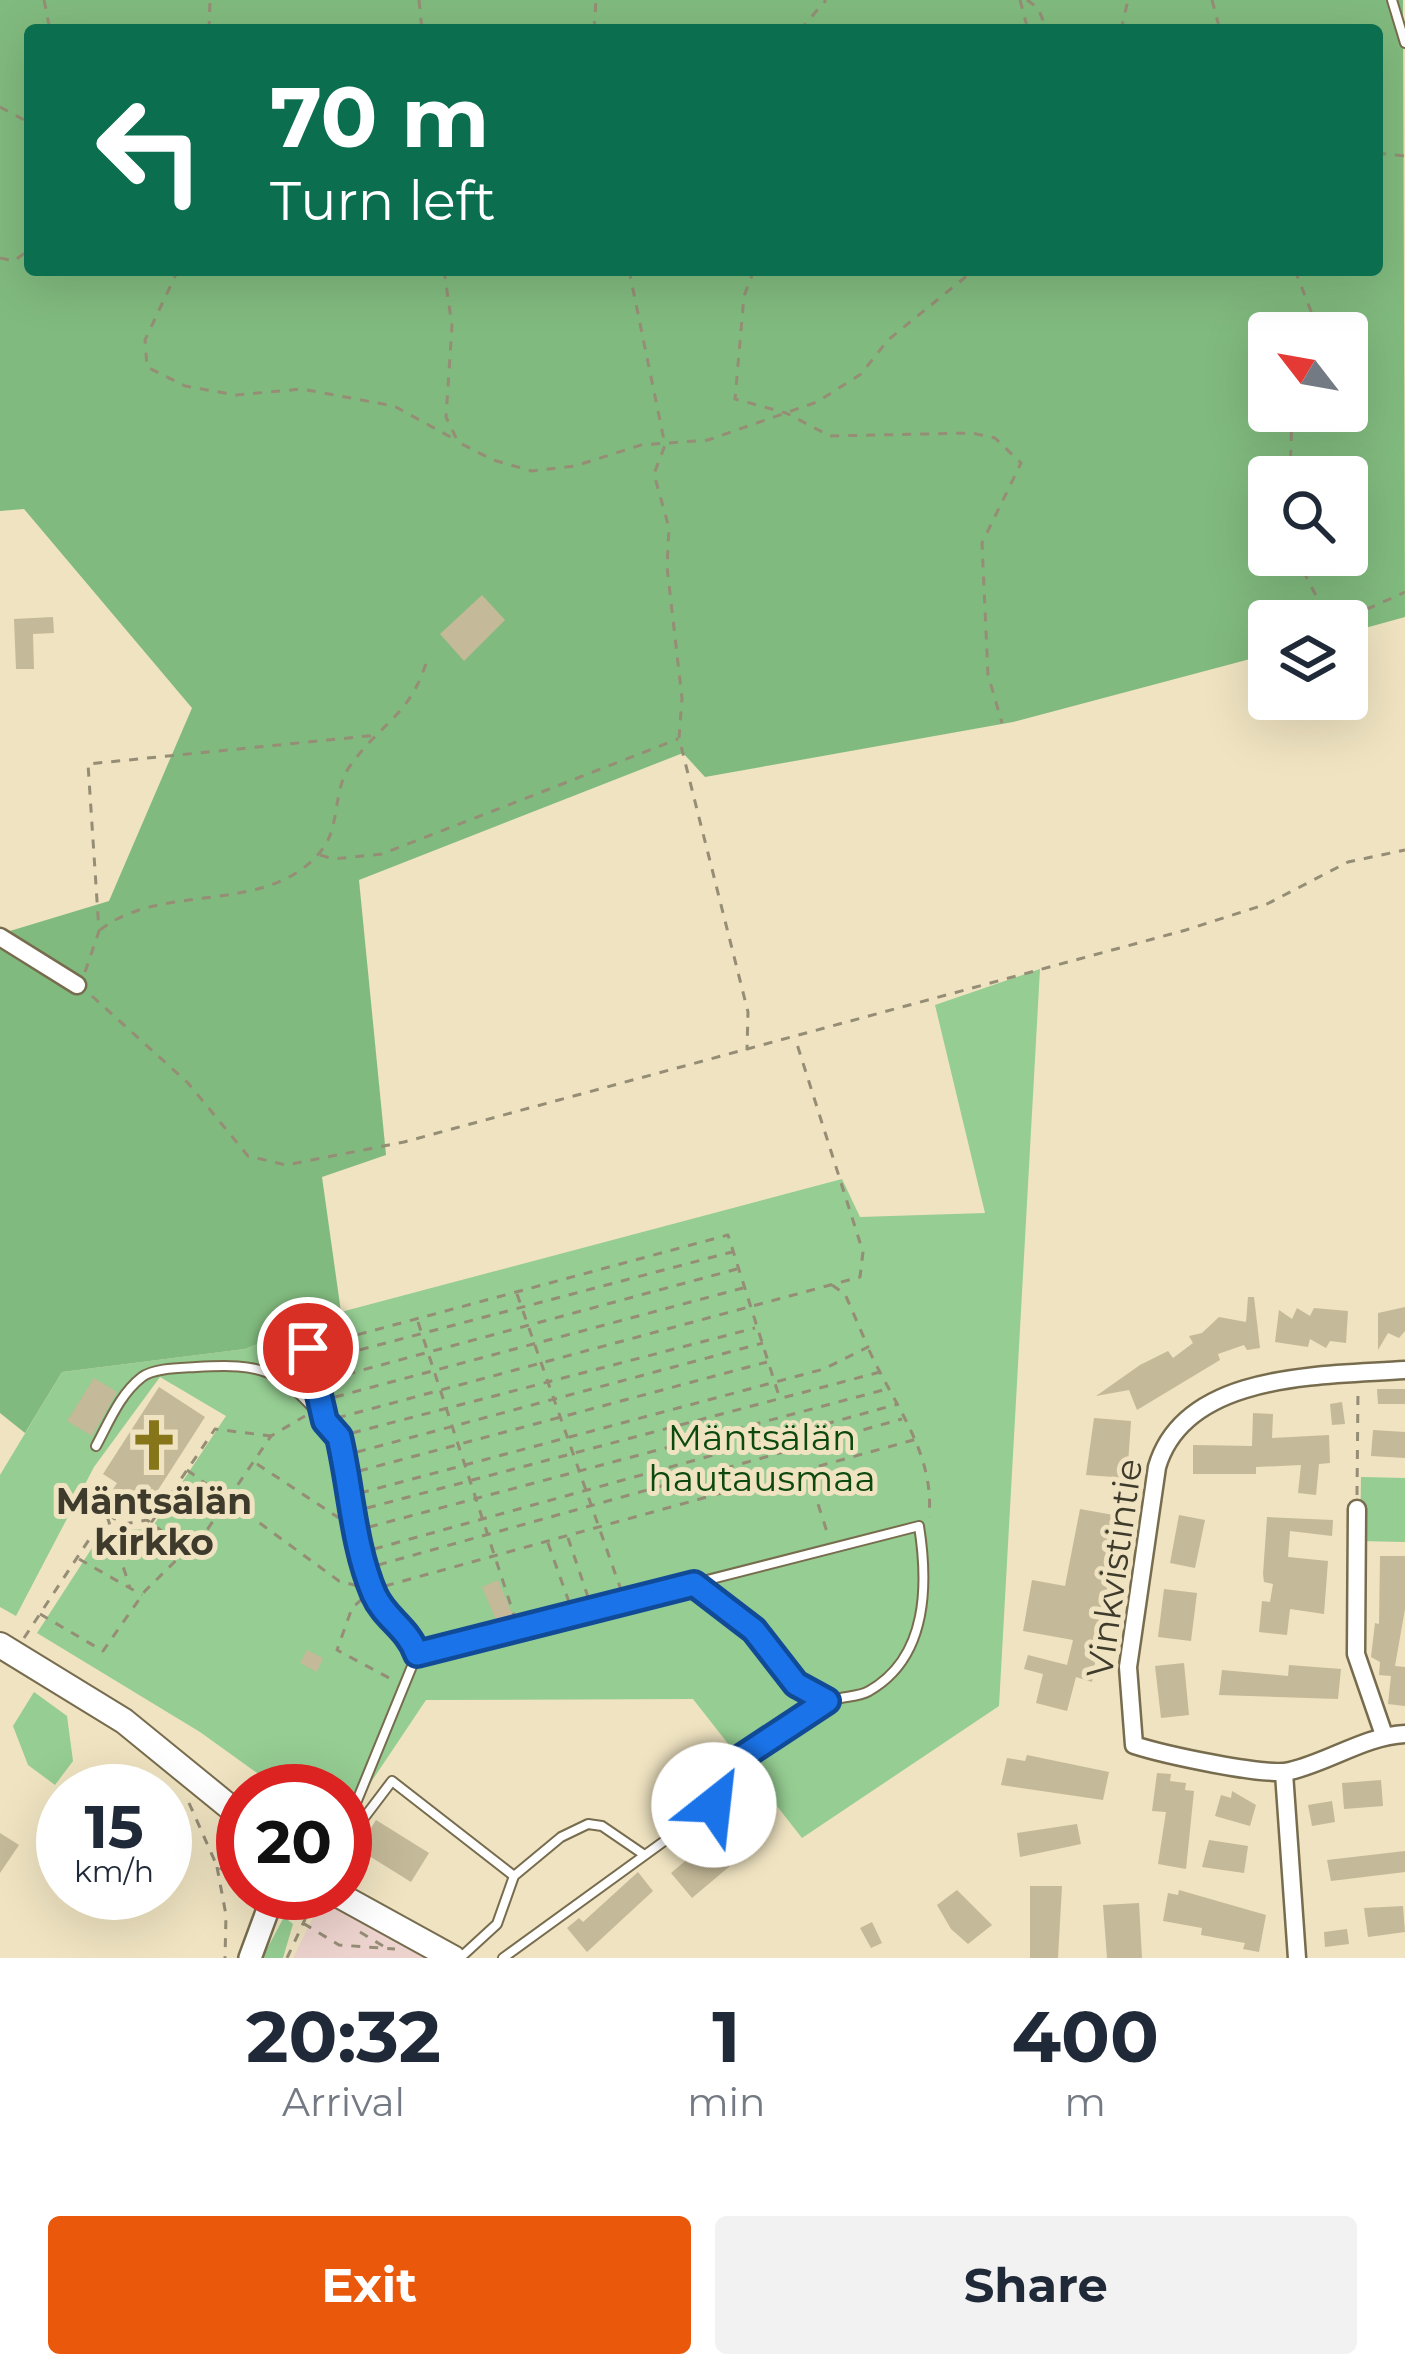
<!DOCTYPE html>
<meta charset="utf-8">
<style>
:root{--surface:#fff;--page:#f2f2f3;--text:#1f2937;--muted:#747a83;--accent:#ea580c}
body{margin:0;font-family:Montserrat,sans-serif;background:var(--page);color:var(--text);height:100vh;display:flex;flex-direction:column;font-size:45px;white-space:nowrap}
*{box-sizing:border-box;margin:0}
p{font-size:39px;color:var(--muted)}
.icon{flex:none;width:66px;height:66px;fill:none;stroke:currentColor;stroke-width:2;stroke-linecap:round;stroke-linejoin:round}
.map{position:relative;height:1958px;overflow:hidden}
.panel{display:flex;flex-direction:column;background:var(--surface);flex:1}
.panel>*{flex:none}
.top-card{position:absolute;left:24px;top:24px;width:1359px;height:252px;border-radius:12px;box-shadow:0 12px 48px #0002;background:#0b6e4f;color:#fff;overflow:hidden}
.needle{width:78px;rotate:301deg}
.controls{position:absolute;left:1248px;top:312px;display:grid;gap:24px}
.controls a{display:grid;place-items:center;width:120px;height:120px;border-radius:12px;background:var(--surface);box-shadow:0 12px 48px #0002;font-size:60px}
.speed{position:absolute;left:36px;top:1764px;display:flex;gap:24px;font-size:60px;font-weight:700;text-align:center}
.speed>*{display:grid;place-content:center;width:156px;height:156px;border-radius:50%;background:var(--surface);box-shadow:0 12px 48px #0002;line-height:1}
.speed small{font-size:30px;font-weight:400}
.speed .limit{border:18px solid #d22;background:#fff;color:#111}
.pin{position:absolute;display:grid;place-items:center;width:102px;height:102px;color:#fff;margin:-51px;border:6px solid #fff;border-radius:50%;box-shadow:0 3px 12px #0007}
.me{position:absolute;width:132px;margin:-66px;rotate:29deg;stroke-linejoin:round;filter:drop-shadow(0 0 9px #0008)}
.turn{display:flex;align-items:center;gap:42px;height:252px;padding:0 48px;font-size:54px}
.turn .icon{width:156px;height:156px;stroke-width:2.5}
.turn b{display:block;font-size:84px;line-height:102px}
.eta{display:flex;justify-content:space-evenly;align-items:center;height:204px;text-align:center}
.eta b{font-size:72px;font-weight:700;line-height:84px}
.button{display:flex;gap:24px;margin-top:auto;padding:24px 48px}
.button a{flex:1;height:138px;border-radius:12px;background:var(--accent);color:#fff;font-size:48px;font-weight:700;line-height:138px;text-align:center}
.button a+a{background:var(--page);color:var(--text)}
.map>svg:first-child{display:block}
</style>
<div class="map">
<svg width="1405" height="1958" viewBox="0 0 1405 1958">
<rect width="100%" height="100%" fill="#efe3c1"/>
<!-- education -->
<path fill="#edd3cd" d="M345,1880L429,1958H293L325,1893H345Z"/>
<!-- green -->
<g fill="#95cd92">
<path d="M1040,969L999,1706L802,1838L693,1699L426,1700L345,1821V1791H282L200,1732L37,1633L103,1531L151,1529L226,1416L160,1377L94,1467L16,1616L0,1607V1475L62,1372L245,1349L341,1312L842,1179L860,1217L985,1213L935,1005Z"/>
<path d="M1361,1477L1405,1478V1542L1360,1541Z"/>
<path d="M34,1692L67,1716L73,1761L55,1785L28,1765L13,1726Z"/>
<path d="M284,1917L293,1924L283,1958H262Z"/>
</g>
<!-- forest -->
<path fill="#81ba7e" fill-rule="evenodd" d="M0,0H1403L1405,617L1347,633V621H1269V654L1013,722L705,777L683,753L359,880L386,1155L322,1177L341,1312L245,1349L62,1372L25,1433L0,1413V934L109,901L192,708L24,509L0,511ZM30,30H1377V270H30ZM1269,333H1347V411H1269ZM1269,477H1347V555H1269Z"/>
<!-- building -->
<g fill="#c4b998">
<path d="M482,595L505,620L464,661L440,634Z"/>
<path d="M53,617L54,633L33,634L34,669H16L14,619Z"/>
<path d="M1248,1297H1254L1260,1348L1247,1350L1244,1345L1218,1354L1220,1360L1137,1410L1129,1390L1096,1396L1140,1365L1168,1351L1173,1358L1193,1343L1189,1336L1202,1333L1219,1317L1246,1322Z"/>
<path d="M1405,1307V1331L1399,1338L1388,1333L1378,1350V1313Z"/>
<path d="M1297,1308L1310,1316L1314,1308L1348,1311L1346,1343L1330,1341L1326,1348L1310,1339L1308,1347L1275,1342L1279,1310L1292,1319Z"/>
<path d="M94,1378L117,1392L92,1436L67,1421Z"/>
<path d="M159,1387L205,1417L149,1504L138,1497L129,1510L108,1497L117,1483L103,1474Z"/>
<path d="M1377,1389H1405V1404H1378Z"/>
<path d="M1342,1402L1345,1424L1332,1425L1330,1404Z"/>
<path d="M1253,1413L1273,1414L1272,1438L1329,1435L1330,1463L1319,1464L1316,1495L1298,1493L1301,1465L1256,1467V1474H1193V1445L1252,1446Z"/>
<path d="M1094,1418L1131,1421L1127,1478L1086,1475Z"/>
<path d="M1373,1430L1405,1432V1458L1371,1456Z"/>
<path d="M1080,1509L1119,1516L1092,1682L1076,1677L1067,1711L1036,1703L1043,1674L1024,1669L1028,1655L1067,1665L1073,1640L1023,1631L1032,1580L1065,1586Z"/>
<path d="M1179,1515L1205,1520L1195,1568L1170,1563Z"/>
<path d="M1267,1517L1333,1520L1332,1536L1290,1531L1288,1557L1328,1561L1324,1614L1290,1609L1287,1635L1259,1632L1262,1601L1270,1602L1273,1584L1264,1582L1263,1574Z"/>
<path d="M1380,1556H1405V1609L1395,1666L1405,1667V1706L1388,1704L1391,1676L1379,1675L1380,1662L1371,1657L1375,1623L1379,1624Z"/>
<path d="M498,1580L514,1618L498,1625L482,1587Z"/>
<path d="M1164,1589L1197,1593L1191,1641L1158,1637Z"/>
<path d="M307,1650L323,1658L317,1672L300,1663Z"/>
<path d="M1184,1663L1189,1715L1161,1718L1155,1666Z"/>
<path d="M1289,1665L1341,1669L1338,1699L1219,1695L1222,1670L1288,1676Z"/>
<path d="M1027,1755L1109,1772L1103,1800L1001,1785L1007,1758L1025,1761Z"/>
<path d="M1157,1773L1171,1774L1170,1781L1186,1783L1185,1790L1194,1791L1186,1869L1158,1864L1166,1812L1152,1811Z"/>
<path d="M258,1775L284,1791H248Z"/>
<path d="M1381,1780L1383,1806L1344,1809L1342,1783Z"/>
<path d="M1232,1791L1256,1805L1250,1826L1215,1816L1221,1795L1231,1798Z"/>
<path d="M1332,1801L1335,1822L1312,1826L1308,1805Z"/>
<path d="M376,1820L429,1853L411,1882L358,1849Z"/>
<path d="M1077,1824L1081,1844L1020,1857L1017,1833Z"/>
<path d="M722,1830L743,1855L692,1898L671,1873Z"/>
<path d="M0,1833L19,1845L0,1873Z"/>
<path d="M1209,1840L1248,1846L1244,1873L1202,1867Z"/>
<path d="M1405,1851V1872L1331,1881L1327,1860Z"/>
<path d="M638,1872L653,1891L587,1952L567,1928L579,1918L583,1922Z"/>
<path d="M1030,1886H1062L1058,1958H1030Z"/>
<path d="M957,1890L992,1925L968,1944L951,1929L937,1905Z"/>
<path d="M1179,1890L1266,1915L1259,1952L1243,1949L1245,1943L1201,1935L1202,1928L1163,1921L1168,1893L1178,1895Z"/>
<path d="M1139,1903L1142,1958H1107L1103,1905Z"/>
<path d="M1403,1906L1405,1932L1368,1937L1364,1908Z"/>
<path d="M872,1922L882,1943L871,1948L860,1928Z"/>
<path d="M1347,1929L1349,1944L1325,1947L1324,1932Z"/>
</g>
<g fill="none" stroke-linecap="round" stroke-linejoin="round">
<!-- service casing -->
<g stroke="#776d4e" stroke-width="12">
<g id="service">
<path d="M1392,0L1405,43"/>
<path d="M308,1348L325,1421L339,1437C351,1489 353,1544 374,1594C384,1619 407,1627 417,1654"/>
<path d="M96,1446C109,1422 120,1394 142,1377C154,1368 180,1368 196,1367C263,1363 279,1369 324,1420"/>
<path d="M695,1585L754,1630L796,1685L827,1701"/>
<path d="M345,1830L417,1654L919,1526C928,1583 929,1657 869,1691C859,1697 844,1696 833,1700C824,1703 820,1711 812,1716C765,1749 733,1741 714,1805L503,1958"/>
<path d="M345,1843L392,1781L514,1876"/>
<path d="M460,1958L497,1924L514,1876L561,1837L588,1824L602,1826L643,1854"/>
</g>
</g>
<!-- minor casing -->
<g stroke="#776d4e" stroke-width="21">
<g id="minor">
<path d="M0,937L77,985"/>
<path d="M1405,1370C1324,1376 1185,1371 1157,1467L1128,1667L1134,1745C1162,1754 1265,1777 1290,1771C1329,1762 1365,1736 1405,1734"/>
<path d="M1357,1509L1356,1654L1384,1735"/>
<path d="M1284,1773L1297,1958"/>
</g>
</g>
<!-- tertiary casing -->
<g stroke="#776d4e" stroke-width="26">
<path id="tertiary" d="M250,1958L274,1893"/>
</g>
<!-- secondary casing -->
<g stroke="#776d4e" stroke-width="28">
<g id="secondary">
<path d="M0,1645L124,1721L243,1818"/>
<path d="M335,1893L453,1958"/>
</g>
</g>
<!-- path -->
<g stroke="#958d75" stroke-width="3" stroke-dasharray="9 9" stroke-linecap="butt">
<path d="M44,0L50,30"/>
<path d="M419,0L422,30"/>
<path d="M1020,0L1028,30"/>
<path d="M1027,0L1038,8L1047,30"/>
<path d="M1212,0L1220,30"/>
<path d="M209,30L210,0"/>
<path d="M594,30L596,0"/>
<path d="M800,30L826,0"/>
<path d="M1121,30L1128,0"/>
<path d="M0,107L30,123"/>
<path d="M28,128L30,127"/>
<path d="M1377,153L1405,156"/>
<path d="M30,221V228"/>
<path d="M0,258L14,261L30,249"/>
<path d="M178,270L145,340L147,367L185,386L236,395L302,389L394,406L456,440"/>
<path d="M444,270L452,326L446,417L458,442L493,460L532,471L575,466L641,445L708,440L817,402L861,374L888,340L974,270"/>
<path d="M629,270L665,445L654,474L669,528L667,567L682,698L679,738L748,1012L747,1050"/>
<path d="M754,270L744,296L735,399L786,413L830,436L972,433L995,438L1021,463L982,543L988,675L1002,723"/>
<path d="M1295,270L1314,319L1313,333"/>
<path d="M1290,477L1292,411"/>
<path d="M1295,555L1324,611L1350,617L1405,592"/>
<path d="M320,855L333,859L382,854L678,739"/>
<path d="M100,930C161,881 268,917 321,851C341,827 332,791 350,766C382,721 411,716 428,657"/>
<path d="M85,972L99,931L88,764L378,735"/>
<path d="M92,996L188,1083L248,1156L286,1165L404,1142L1186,930L1267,904L1348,862L1405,850"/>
<path d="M517,1294L621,1590"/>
<path d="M418,1322L514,1615"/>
<path d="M323,1344L728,1235L780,1399"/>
<path d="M869,1350C894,1405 935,1453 929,1517"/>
<path d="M325,1359L732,1252"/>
<path d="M329,1379L737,1269"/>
<path d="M335,1397L743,1288"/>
<path d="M337,1418L860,1277L863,1252L796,1041"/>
<path d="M352,1433L755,1328"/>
<path d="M357,1452L763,1343"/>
<path d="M257,1464L339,1518"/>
<path d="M187,1470L339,1581L358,1586"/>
<path d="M807,1470L828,1535"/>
<path d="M359,1471L767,1362"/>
<path d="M360,1493L824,1369L868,1347L845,1294L832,1285"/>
<path d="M1357,1495L1358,1390"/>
<path d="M367,1508L880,1372"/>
<path d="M108,1515L124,1524L147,1520L187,1550"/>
<path d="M107,1516L130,1588"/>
<path d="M151,1523L215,1429L271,1436"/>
<path d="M369,1527L887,1389"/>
<path d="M568,1538L588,1597"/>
<path d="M548,1543L569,1602"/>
<path d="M374,1549L898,1404"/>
<path d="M79,1559L142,1595"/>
<path d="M378,1565L902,1419"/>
<path d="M385,1586L917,1439"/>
<path d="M362,1599L352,1608L337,1650L393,1680"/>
<path d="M40,1614L103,1651L145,1591L207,1530L271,1436L305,1416"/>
<path d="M24,1638L106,1514"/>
<path d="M189,1803L217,1866L243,1883"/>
<path d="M217,1867L226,1915L225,1958"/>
<path d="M288,1914L339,1945L395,1949"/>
<path d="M360,1932L383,1946"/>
<path d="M287,1958L314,1900"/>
</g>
<!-- service -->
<use href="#service" stroke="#fff" stroke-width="8"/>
<!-- minor -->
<use href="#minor" stroke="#fff" stroke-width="16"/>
<!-- tertiary -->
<use href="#tertiary" stroke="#fff" stroke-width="21"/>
<!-- secondary -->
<use href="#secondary" stroke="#fff" stroke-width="24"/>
</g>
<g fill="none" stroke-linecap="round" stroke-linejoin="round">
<!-- route casing -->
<g stroke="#114b97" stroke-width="30">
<path id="route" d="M308,1348L325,1421L339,1437C351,1488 353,1545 374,1594C385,1619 407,1627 417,1654L694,1584L754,1630L796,1684L827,1701L730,1765L714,1805"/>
</g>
<!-- route -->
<use href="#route" stroke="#1a73e8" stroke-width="21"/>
</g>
<!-- icons -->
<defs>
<g id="church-bare" transform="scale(4.14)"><path d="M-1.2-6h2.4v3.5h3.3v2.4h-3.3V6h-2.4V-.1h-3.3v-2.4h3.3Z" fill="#867619" stroke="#efe3c1" stroke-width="2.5" paint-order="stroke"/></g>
</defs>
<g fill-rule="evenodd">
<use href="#church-bare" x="154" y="1445"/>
</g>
<g text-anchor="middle" stroke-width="10" stroke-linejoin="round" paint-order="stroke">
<!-- park labels -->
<g font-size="36" fill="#0c490e" stroke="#efe3c1">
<text x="762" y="1450">Mäntsälän<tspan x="762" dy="41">hautausmaa</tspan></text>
</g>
<!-- poi labels -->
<g font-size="36" font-weight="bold" fill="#3e3a2c" stroke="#efe3c1">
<text x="154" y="1514">Mäntsälän<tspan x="154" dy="41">kirkko</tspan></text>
</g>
<!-- street labels -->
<g font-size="36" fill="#3e3a2c" stroke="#efe3c1">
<text transform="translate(1114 1568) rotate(-82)" y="13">Vinkvistintie</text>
</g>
</g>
</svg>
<div class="controls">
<a><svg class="needle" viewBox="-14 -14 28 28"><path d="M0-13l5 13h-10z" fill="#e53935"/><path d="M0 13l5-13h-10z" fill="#747a83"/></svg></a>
<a><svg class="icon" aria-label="search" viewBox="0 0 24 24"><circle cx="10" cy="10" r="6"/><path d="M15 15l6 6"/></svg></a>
<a><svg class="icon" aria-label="layers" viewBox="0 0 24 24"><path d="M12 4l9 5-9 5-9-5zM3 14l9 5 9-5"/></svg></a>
</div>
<div class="speed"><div>15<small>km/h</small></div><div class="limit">20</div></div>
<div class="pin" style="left:308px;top:1348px;background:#d93025"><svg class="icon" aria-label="arrive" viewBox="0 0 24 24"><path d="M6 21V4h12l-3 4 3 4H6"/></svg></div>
<svg class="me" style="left:714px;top:1805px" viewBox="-20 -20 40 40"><circle r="19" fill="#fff"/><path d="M0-13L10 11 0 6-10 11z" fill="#1a73e8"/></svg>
<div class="top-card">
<div class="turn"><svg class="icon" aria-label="left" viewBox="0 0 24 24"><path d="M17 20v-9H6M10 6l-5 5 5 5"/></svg><div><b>70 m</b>Turn left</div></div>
</div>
</div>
<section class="panel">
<div class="eta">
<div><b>20:32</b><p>Arrival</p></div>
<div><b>1</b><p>min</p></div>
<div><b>400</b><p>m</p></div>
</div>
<div class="button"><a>Exit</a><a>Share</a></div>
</section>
